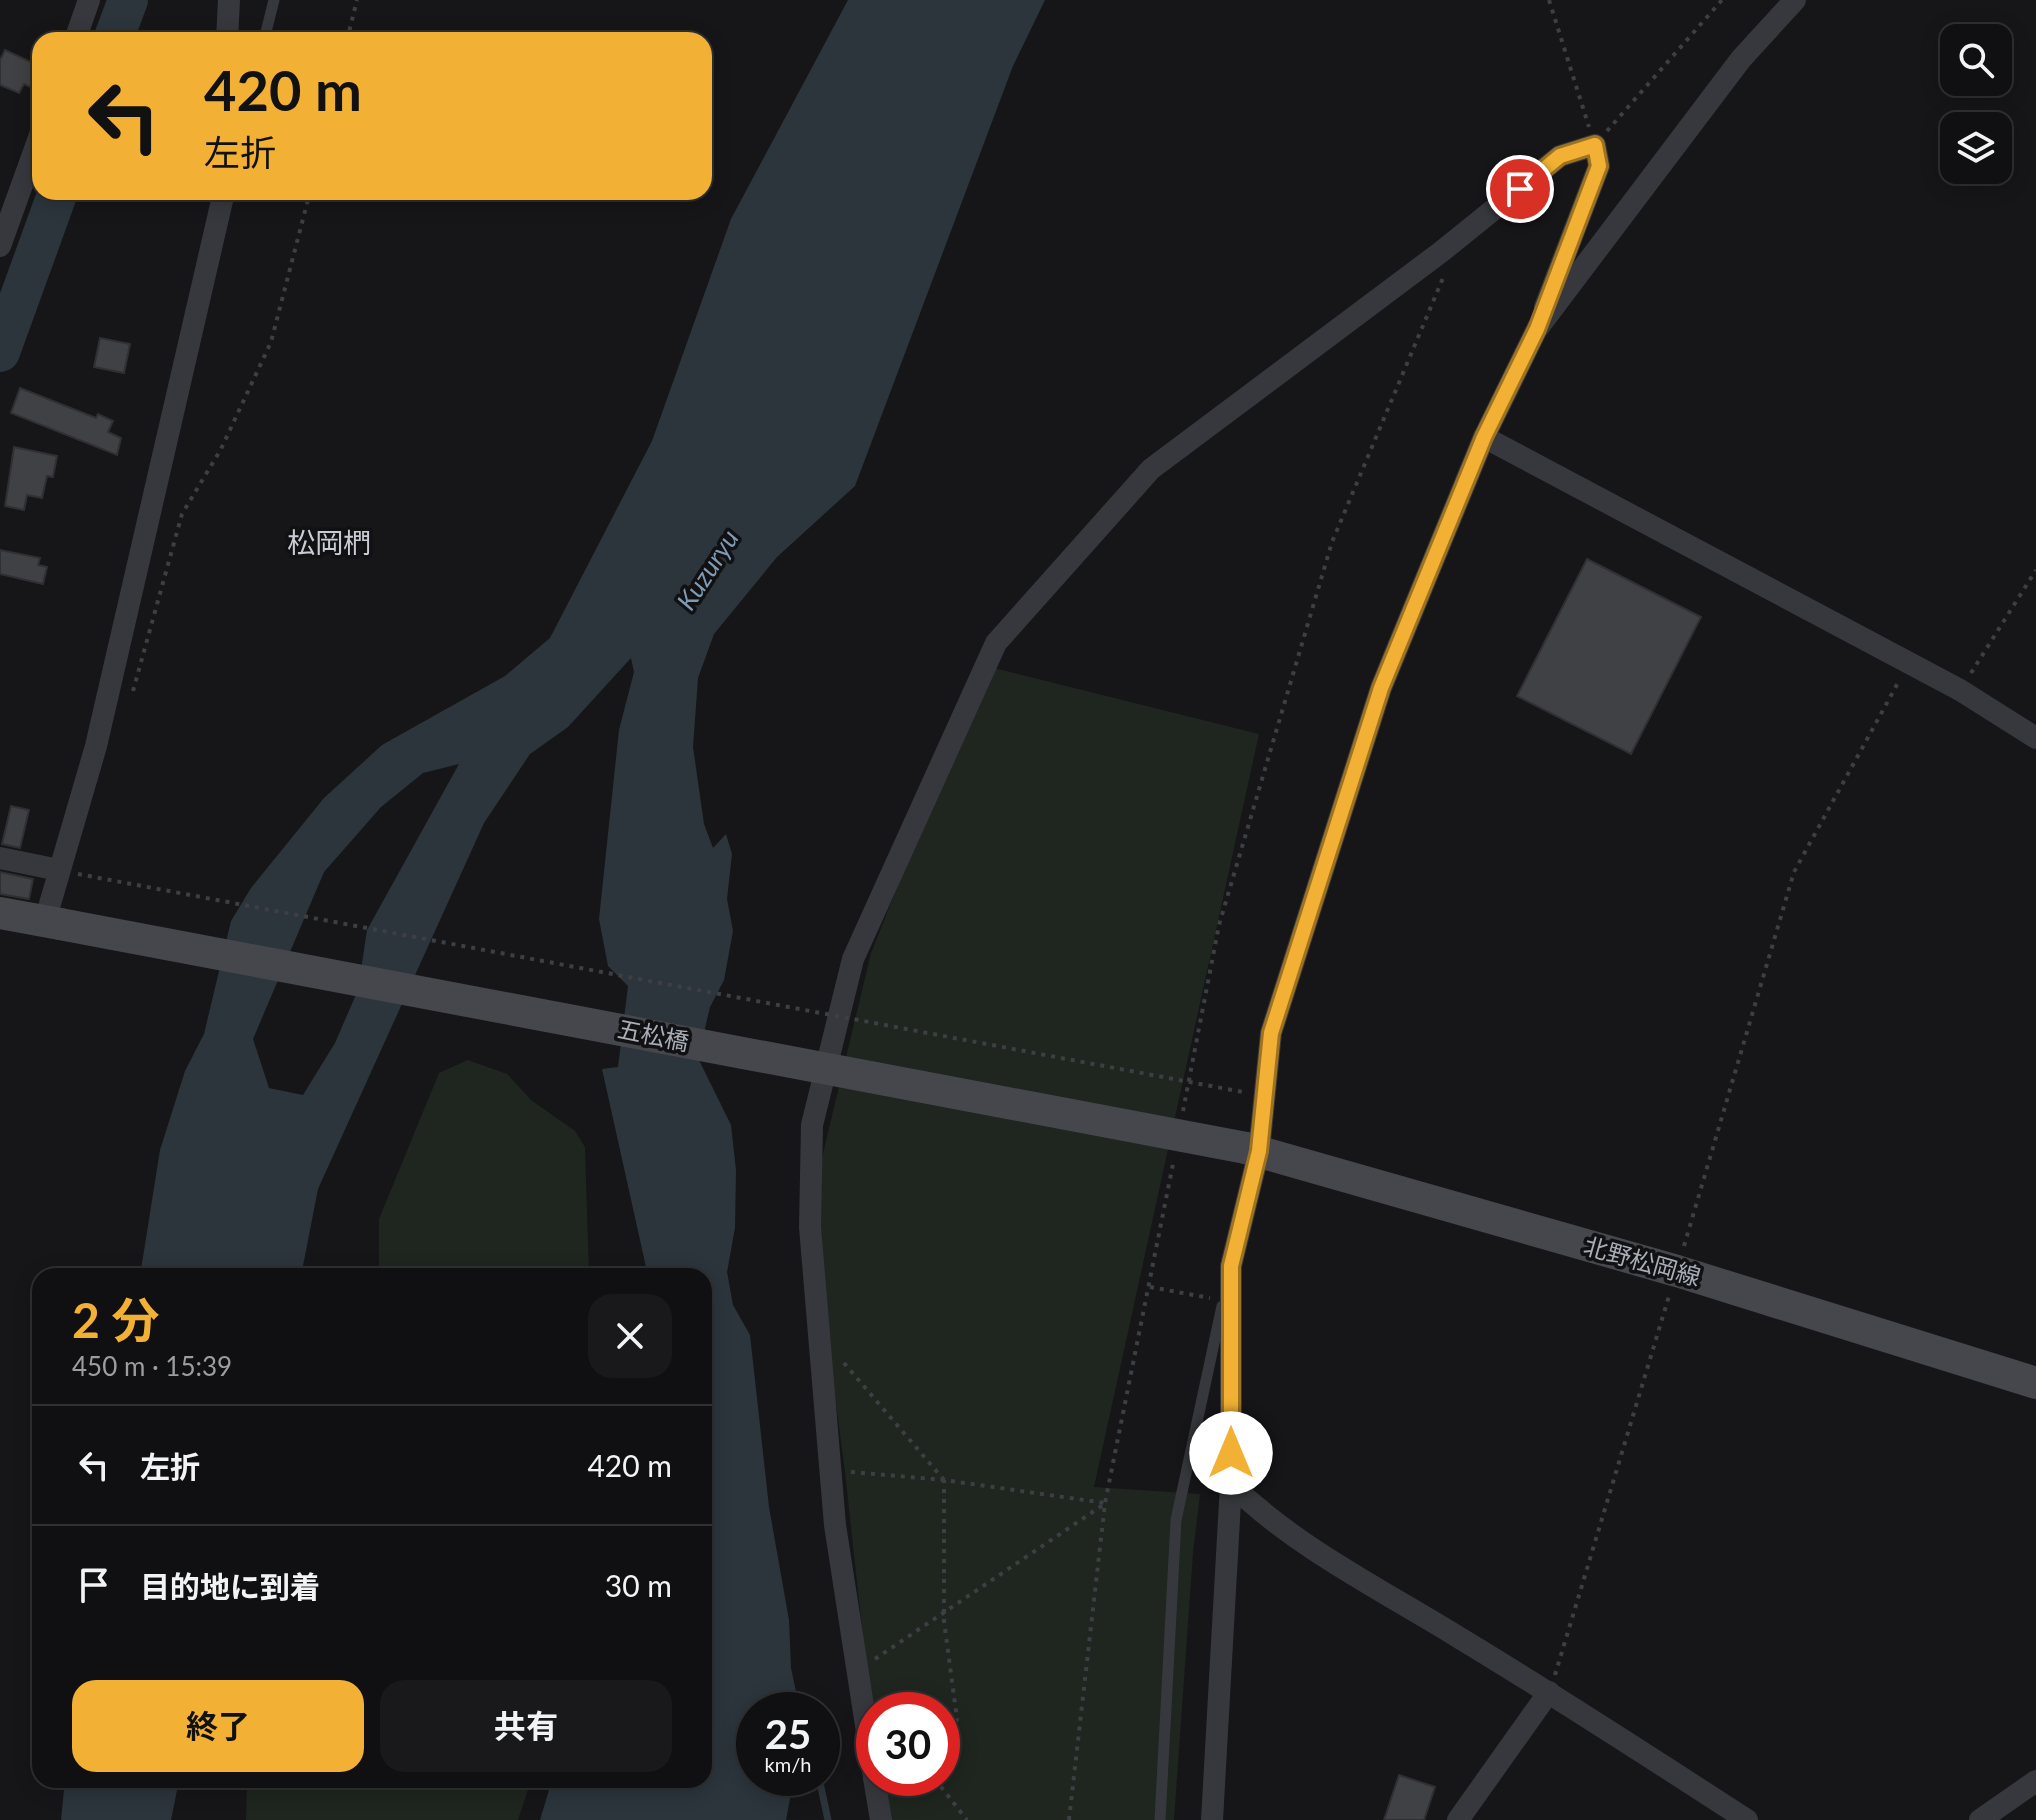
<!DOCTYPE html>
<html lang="ja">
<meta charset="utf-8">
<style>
:root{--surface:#101012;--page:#19191b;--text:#f1f3f6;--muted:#9c9d9f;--line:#303032;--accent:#f2b134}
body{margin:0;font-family:Lato,"Noto Sans JP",sans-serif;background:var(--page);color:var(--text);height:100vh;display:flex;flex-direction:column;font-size:30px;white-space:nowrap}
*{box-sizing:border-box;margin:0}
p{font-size:26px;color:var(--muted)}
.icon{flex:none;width:44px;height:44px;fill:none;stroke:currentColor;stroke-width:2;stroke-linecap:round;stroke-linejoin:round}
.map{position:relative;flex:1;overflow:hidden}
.panel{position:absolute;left:32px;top:1268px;width:680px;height:520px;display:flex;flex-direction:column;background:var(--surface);border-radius:24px;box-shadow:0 4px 20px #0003,0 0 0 2px var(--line)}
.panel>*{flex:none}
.hud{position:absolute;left:32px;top:32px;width:680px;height:168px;border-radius:24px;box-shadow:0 4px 20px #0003,0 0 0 2px var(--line);background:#f2b134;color:#111;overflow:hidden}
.tools{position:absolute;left:1940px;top:24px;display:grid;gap:16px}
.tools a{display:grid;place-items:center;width:72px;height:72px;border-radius:16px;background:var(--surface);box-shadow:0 4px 20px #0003,0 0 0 2px var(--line);font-size:40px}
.speed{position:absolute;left:736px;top:1692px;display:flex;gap:16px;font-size:40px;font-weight:700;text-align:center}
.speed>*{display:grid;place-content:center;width:104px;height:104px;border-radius:50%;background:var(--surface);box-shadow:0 4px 20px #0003,0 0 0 2px var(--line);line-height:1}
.speed small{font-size:20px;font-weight:400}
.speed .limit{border:12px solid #d22;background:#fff;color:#111}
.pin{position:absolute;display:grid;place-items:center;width:68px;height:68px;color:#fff;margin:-34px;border:4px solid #fff;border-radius:50%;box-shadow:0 2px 8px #0007}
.me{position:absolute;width:88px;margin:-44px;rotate:0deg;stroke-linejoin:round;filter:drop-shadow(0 0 6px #0008)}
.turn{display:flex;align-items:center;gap:28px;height:168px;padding:0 40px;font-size:36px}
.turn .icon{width:104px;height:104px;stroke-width:2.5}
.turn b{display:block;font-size:56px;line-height:68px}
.round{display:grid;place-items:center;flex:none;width:84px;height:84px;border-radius:24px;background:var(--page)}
.overview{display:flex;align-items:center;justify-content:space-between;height:136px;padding:0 40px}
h1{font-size:48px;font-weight:700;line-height:60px;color:var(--accent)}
.primary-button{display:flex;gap:16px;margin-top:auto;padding:16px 40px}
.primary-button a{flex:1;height:92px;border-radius:24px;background:var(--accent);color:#111;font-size:32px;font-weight:700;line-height:92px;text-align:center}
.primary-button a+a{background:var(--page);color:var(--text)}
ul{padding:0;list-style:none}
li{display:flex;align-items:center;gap:24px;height:120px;padding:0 40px;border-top:2px solid var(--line)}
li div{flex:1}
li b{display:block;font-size:30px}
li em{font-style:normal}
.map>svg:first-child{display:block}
</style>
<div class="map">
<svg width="2036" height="1820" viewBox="0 0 2036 1820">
<rect width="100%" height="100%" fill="#161618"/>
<!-- green -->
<g fill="#1e261f">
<path d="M986,666L1259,734L1094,1487L1200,1494L1193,1553L1174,1820H883L878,1778H942V1710H874V1738L845,1472L810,1208L871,953Z"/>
<path d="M468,1060L507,1074L531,1100L575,1131L585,1147L589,1276H379V1219L439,1073Z"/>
<path d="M247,1780H531L518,1820H246Z"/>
</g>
<!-- water -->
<g fill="#2c353c" fill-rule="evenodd">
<path d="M848,0H1045L1013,66L855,486L777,557L714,634L698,678L693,747L704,824L713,848L726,834L732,854L727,899L733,931L724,980L710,1007L698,1058L731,1125L736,1170L735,1228L727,1272L733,1305L750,1335L769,1507L789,1620L791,1668L799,1706L798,1710H754V1778H794L786,1820H540L552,1780H704V1276H648L602,1069L618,1067L628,986L608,966L599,919L619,730L634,672L631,658L568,727L530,754L484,823L318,1189L301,1276H140L160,1150L185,1071L204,1034L231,921L251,888L324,798L382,745L505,676L550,638L652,441L731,219ZM459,764L367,930L358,990L335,1043L303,1095L269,1088L253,1039L324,872L381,807L423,773Z"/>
<path d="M65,1780H179L171,1820H61Z"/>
</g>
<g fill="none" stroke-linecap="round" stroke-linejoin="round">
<!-- stream -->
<path stroke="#2c353c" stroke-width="7" d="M819,1778L828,1820"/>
<!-- river -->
<g stroke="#2c353c" stroke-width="40">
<path d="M113,40L128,0"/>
<path d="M0,352L58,192"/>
</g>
</g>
<!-- building -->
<g fill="#404145" stroke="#303034" stroke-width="2">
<path d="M5,50L33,63L31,67L40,70L33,88L24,84L19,93L0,85V60Z"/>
<path d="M100,338L130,344L124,373L94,367Z"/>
<path d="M20,388L96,418L98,414L113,421L108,432L121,438L117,455L11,413Z"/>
<path d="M14,447L57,456L53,477L47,476L42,498L27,495L24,510L5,506Z"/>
<path d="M0,550L40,558L38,565L47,567L43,584L0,574Z"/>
<path d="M1587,559L1701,617L1631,754L1517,696Z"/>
<path d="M11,806L29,810L20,848L2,844Z"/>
<path d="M0,872L33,879L29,899L0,894Z"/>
<path d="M1399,1775L1435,1787L1424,1820H1384Z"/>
</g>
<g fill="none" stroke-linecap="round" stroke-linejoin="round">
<!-- path -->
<g stroke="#3d3f44" stroke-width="4" stroke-dasharray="4 6" stroke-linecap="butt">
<path d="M1549,0L1589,127"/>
<path d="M347,40L357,0"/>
<path d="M1607,131L1722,0"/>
<path d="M1971,673L2036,570"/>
<path d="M133,691L182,514L221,449L271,342L310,192"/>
<path d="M1183,1111L1219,925L1332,542L1443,278"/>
<path d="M1684,1246L1794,872L1899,681"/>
<path d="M1150,1287L1210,1298"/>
<path d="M844,1363L944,1480"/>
<path d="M851,1472L944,1480"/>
<path d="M875,1659L1103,1505"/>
<path d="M1555,1675L1669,1296"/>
<path d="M942,1770L957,1719L944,1621V1480L1105,1503"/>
<path d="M940,1778L938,1783L967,1820"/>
<path d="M1069,1820L1105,1503L1174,1159"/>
</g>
<!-- service -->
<g stroke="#37383d" stroke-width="11">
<path d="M264,40L274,0"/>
<path d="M1160,1820L1176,1520L1222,1306"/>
</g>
<!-- minor -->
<g stroke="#37383d" stroke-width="22">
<path d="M75,40L89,0"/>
<path d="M227,40L229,0"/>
<path d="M0,246L40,135"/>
<path d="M1484,437L1960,690L2036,738"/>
<path d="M0,858L59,870"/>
<path d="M45,921L96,746L224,192"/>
<path d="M874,1777L835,1525L810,1227L812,1125L853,959L996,643L1151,469L1441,252L1560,156L1595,145L1599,166L1545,307"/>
<path d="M874,1778L881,1820"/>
<path d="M1212,1820L1231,1484"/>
<path d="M1458,1820L1549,1692"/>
<path d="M1747,1820C1651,1758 1556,1696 1458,1637C1382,1590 1295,1547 1231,1484V1266L1259,1151L1271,1033L1381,688L1484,437L1537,329L1741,59L1795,0"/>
<path d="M1980,1820L2036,1781"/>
</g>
<!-- secondary -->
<g stroke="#45474d" stroke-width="32">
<path d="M0,913L60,924"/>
<path d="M1246,1148L1677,1271L2036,1383"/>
</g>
<!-- path-bridge -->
<path stroke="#3d3f44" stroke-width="4" stroke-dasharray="4 6" stroke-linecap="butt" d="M78,874L1243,1092"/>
<!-- secondary-bridge -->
<path stroke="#45474d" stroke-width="32" d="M60,924L1246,1148"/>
</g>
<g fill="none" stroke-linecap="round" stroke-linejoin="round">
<!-- route casing -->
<g stroke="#9d7322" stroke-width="20">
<path id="route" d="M1231,1453V1266L1259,1151L1271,1033L1381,688L1484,437L1537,329L1599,166L1595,145L1560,156L1520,189"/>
</g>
<!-- route -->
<use href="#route" stroke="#f2b134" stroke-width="14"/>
</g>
<g text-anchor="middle" stroke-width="7" stroke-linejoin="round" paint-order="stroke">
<!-- street labels -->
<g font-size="24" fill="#a8adb8" stroke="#111113">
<text transform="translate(653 1036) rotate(11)" y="8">五松橋</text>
<text transform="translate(1642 1262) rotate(16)" y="8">北野松岡線</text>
</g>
<!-- water labels -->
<g font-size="26" font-style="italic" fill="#7f9bb3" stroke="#111113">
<text transform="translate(708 570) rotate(-57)" y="9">Kuzuryu</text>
</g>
<!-- quarter labels -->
<g font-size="28" fill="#c9ccd4" stroke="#111113">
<text x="329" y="553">松岡椚</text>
</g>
</g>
</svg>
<div class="tools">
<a><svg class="icon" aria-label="search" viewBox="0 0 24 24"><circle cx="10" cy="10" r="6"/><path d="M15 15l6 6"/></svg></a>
<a><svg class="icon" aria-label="layers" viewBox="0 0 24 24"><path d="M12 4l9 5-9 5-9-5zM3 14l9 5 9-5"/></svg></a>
</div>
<div class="speed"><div>25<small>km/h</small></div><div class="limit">30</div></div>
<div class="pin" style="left:1520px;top:189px;background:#d93025"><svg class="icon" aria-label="arrive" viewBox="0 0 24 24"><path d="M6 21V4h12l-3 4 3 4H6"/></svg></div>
<svg class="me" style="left:1231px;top:1453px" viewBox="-20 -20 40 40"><circle r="19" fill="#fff"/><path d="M0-13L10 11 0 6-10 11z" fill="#f2b134"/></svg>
<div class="hud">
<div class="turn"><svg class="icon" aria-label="left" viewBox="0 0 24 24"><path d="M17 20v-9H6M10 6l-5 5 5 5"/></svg><div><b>420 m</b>左折</div></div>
</div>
<section class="panel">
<div class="overview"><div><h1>2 分</h1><p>450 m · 15:39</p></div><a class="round"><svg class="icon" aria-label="close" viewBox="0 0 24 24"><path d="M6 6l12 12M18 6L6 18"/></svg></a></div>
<ul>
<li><svg class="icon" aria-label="left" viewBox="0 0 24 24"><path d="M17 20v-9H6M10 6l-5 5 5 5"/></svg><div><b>左折</b></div><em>420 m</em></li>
<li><svg class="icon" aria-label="arrive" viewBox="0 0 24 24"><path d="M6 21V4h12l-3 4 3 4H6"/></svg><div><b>目的地に到着</b></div><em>30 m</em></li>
</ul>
<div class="primary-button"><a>終了</a><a>共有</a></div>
</section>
</div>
